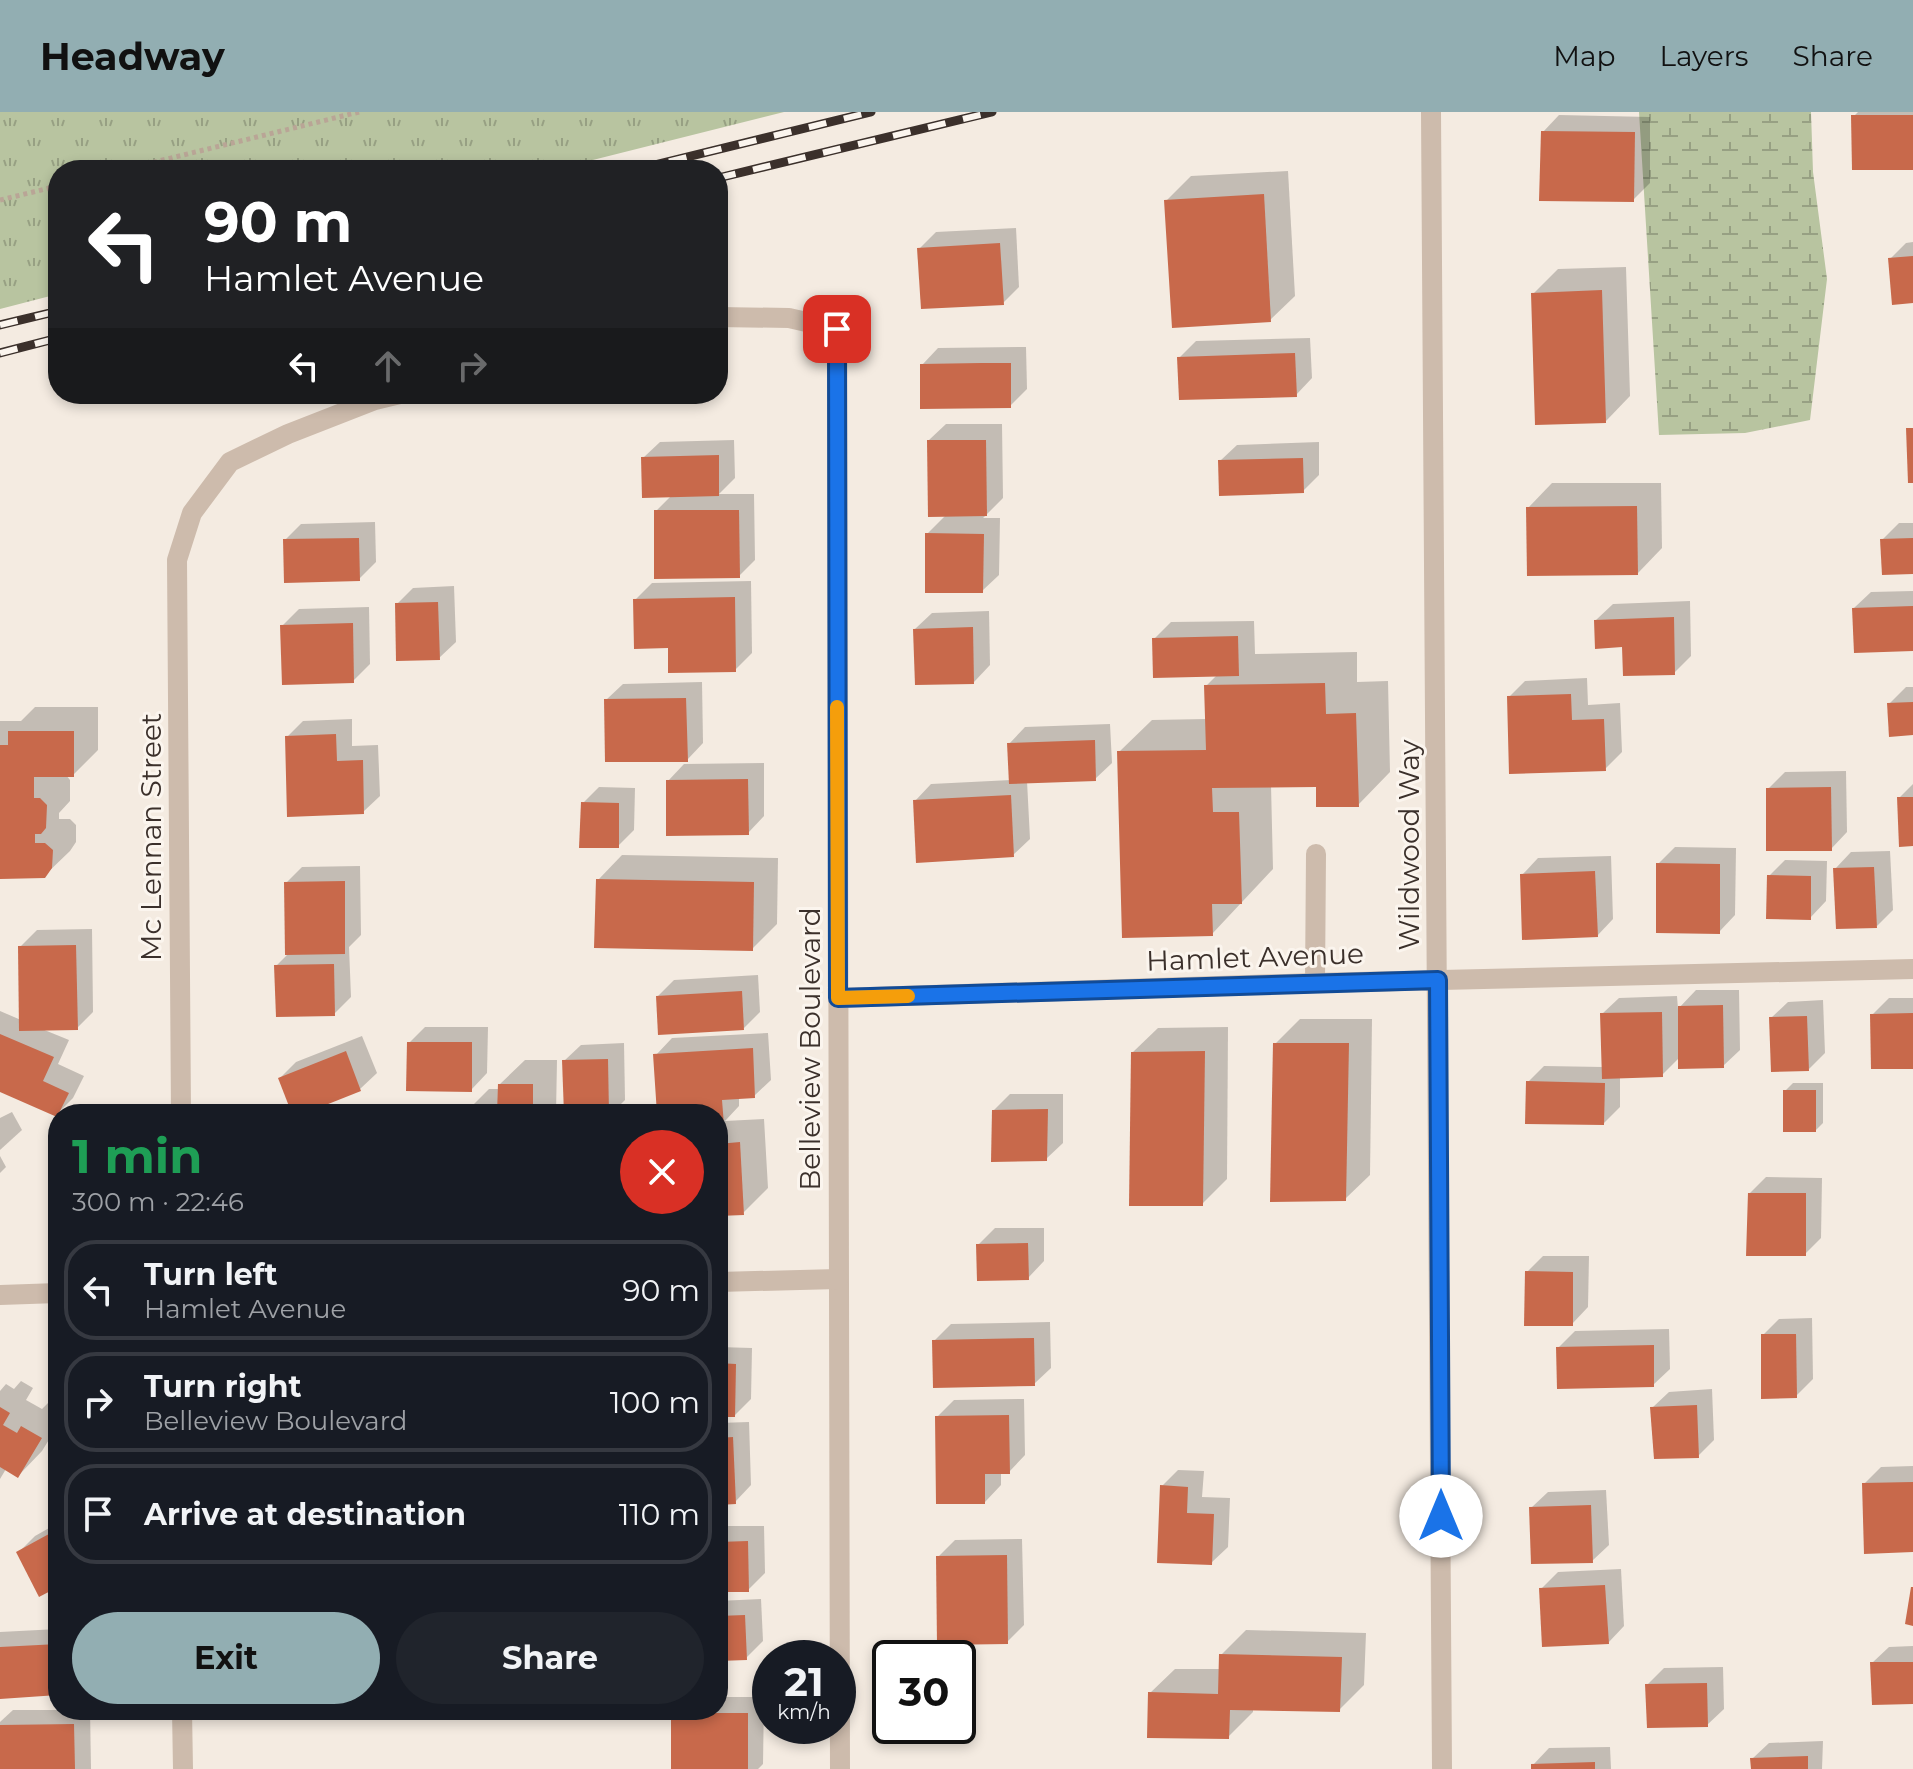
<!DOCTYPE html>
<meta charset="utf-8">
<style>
:root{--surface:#171b24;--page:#20242c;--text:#f1f3f6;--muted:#9ea1a6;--line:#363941;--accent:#92aeb2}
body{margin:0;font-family:Montserrat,sans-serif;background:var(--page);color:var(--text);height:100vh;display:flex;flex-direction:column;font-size:30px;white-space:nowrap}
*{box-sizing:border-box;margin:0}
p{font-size:26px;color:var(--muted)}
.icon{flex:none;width:44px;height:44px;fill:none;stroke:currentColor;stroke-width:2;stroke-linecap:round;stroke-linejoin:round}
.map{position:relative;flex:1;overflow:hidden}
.side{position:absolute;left:48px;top:992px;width:680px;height:616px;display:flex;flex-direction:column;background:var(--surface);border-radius:32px;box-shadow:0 4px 12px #0003}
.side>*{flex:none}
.banner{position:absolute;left:48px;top:48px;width:680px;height:244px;border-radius:32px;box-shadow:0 4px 12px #0003;background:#202124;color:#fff;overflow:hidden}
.speed{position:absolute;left:752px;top:1528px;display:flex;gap:16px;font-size:40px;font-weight:700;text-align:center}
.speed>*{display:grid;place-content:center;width:104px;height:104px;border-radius:50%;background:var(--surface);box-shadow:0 4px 12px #0003;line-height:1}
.speed small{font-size:20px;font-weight:400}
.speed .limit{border:4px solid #111;border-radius:12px;background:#fff;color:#111}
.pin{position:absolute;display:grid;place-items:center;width:68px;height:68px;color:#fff;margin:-34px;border-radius:16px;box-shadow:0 4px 12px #0006}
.me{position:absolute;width:88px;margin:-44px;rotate:0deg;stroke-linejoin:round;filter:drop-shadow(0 0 6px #0008)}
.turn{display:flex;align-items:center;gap:28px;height:168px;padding:0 24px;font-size:36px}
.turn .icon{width:104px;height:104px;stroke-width:2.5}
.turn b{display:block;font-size:56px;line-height:68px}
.lanes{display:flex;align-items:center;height:76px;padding:0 24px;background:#0003;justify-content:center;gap:40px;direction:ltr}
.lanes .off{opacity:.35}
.round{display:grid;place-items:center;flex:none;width:84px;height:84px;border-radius:42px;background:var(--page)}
.summary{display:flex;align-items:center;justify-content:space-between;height:136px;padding:0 24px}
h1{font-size:48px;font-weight:700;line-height:60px;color:#1e9e55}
.primary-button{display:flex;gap:16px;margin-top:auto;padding:16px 24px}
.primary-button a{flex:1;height:92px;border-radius:48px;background:var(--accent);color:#111;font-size:32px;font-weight:700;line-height:92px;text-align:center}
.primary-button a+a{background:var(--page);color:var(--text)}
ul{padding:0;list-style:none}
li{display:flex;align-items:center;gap:24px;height:100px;margin:0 16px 12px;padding:0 8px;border:4px solid var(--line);border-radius:32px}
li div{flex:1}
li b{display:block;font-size:30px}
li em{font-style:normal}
header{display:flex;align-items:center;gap:48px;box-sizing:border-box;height:112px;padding:0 40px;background:var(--accent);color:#111}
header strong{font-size:38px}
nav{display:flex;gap:44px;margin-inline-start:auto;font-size:28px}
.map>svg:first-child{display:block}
</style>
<header>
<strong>Headway</strong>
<nav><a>Map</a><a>Layers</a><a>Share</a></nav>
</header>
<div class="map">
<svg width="1913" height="1657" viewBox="0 0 1913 1657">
<defs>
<pattern id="wetland-marsh" width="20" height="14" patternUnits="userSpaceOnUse" patternTransform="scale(2)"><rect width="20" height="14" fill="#b8c4a0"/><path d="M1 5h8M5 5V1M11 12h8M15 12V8" fill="none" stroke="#97a083"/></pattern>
<pattern id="park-tufts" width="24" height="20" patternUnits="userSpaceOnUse" patternTransform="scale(2)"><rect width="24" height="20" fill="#b8c4a0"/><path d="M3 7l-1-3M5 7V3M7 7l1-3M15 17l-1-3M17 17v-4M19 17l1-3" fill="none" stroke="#97a083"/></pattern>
</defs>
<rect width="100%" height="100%" fill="#f4ebe1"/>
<!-- wetland -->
<path fill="url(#wetland-marsh)" d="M1639,0H1811L1813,60L1827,167L1810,308L1745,321L1659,323Z"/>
<!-- park -->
<path fill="url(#park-tufts)" d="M0,0H784L553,58H58V182L0,197Z"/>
<!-- shadow -->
<g fill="#0003">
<path d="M1858,0H1913V56L1854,4Z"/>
<path d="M1559,3L1650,5V71L1633,88L1543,20Z"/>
<path d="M1288,59L1295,184L1270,208L1166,89L1191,64Z"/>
<path d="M1016,116L1019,175L1003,191L919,137L936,120Z"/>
<path d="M1913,130V189L1890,147L1906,131Z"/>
<path d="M1626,155L1630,284L1606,309L1533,182L1558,157Z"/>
<path d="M1310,226L1312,266L1296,283L1179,246L1196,229Z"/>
<path d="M1026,235L1027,277L1010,294L922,253L938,236Z"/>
<path d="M946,312H1002L1003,386L983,406H1000L999,463L982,479L927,422L947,402L929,328Z"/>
<path d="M734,328L735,366L719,382H754L755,448L739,464L656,399L672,383L643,346L660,330Z"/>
<path d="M1319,330V363L1303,379L1220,349L1237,333Z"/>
<path d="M1552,371H1661L1662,436L1638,461L1528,396Z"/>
<path d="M375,410L376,450L359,467L285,428L301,412Z"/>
<path d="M1899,411H1913V460L1882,428Z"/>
<path d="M751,469L752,541L735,558L670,534L635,488L652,471Z"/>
<path d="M454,474L456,530L439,546L397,492L413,476Z"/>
<path d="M1913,479V537L1854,496L1871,480Z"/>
<path d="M1690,489L1691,544L1674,561L1624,533L1596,508L1613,492Z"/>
<path d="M369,495L370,552L353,569L282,514L299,497Z"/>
<path d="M989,499L990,553L974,570L915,517L932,501Z"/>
<path d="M1254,509L1255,542L1357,540V570L1388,569L1390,660L1358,693L1318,673H1271L1273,757L1212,822L1119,640L1152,608L1207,607L1206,574L1218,562L1154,527L1171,510Z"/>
<path d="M1587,566L1588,593L1620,591L1622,640L1605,657L1509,585L1525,569Z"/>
<path d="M702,570L703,631L687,648L606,588L623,572Z"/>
<path d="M1906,575H1913V621L1889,592Z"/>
<path d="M35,595H98V638L73,663H66L70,668V689L59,701V707H70L76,713V730L70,739L44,764L0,765V609H21Z"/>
<path d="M352,607V634L378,633L380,684L363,700L287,625L303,609Z"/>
<path d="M1110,612L1112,651L1095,667L1027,669L1030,727L1013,743L915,689L931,672L1011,668L1009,632L1025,615Z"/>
<path d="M764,651V704L748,721L668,669L684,652Z"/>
<path d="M1846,659L1847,720L1831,737L1768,677L1785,660Z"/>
<path d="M1913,672V732L1899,686Z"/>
<path d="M599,675L635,676L634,718L618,734L583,691Z"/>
<path d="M1675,735L1736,736L1735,803L1719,820L1658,752Z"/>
<path d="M1890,739L1893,798L1877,814L1835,757L1851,740Z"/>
<path d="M622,743L778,746L777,812L752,837L598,768Z"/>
<path d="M1611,744L1613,807L1597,824L1522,763L1538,746Z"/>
<path d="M1785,748L1827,749L1826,789L1810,806L1769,764Z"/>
<path d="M360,754L361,823L349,835L351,885L334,902L276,854L287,843L286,771L302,755Z"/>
<path d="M92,817L93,900L77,916L42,917L69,928L58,952L84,964L73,986L57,1002L0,978V899L21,908L20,835L37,818Z"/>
<path d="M758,863L760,900L744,916L658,884L674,868Z"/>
<path d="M1696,878H1739L1740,938L1723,954L1680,945L1662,963L1620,964V995L1604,1011L1528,970L1544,954L1603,955L1602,902L1619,886L1677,884L1678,897Z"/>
<path d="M1889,886H1913V955L1872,903Z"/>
<path d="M1823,888L1825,941L1809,957L1771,906L1788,890Z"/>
<path d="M1300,907H1372L1370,1063L1345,1087L1275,932Z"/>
<path d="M425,915H488L487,961L471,978L409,931Z"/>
<path d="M1228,915L1227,1067L1202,1092L1133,940L1158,916Z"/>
<path d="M768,921L771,968L754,984L739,985V994L725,1009L764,1007L768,1076L743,1101L718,1102V1002H659L656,943L672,926Z"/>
<path d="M362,924L377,961L360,977L295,1002L280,966L296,950Z"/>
<path d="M624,931L625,988L611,1002H566L564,949L581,933Z"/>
<path d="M525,948H557L556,1002H464L489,977H500V972Z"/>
<path d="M1793,971H1823V1011L1816,1018L1785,979Z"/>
<path d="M1010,982H1063V1031L1046,1047L994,998Z"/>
<path d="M12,1000L22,1018L0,1038V1006Z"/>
<path d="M0,1044L6,1055L0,1061Z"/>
<path d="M1766,1065L1822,1066L1821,1126L1805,1142L1750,1081Z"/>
<path d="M995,1116H1044V1149L1028,1166L978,1133Z"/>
<path d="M1543,1144H1589L1588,1195L1572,1212L1527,1160Z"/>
<path d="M1812,1206L1813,1267L1796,1284L1763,1223L1779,1207Z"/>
<path d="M1050,1210L1051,1256L1034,1272L934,1229L951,1212Z"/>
<path d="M1669,1217L1670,1257L1653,1273L1558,1236L1575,1219Z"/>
<path d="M718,1235L752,1236L751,1287L735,1303H718Z"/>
<path d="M21,1269L33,1276L26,1288L42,1297L48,1291L58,1297V1313L42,1339L18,1364L6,1357L0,1367V1279L6,1272L14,1277Z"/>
<path d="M1712,1277L1714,1328L1698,1344L1652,1296L1669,1280Z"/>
<path d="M1024,1287L1025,1343L1009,1360H1001V1373L985,1390L937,1305L954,1288Z"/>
<path d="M749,1310L751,1373L735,1390L718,1391V1311Z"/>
<path d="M1913,1354V1438L1864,1372L1881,1355Z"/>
<path d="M1178,1358L1204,1359L1202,1385L1230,1386L1228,1435L1211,1451L1162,1374Z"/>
<path d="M1606,1378L1609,1433L1592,1449L1531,1396L1548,1380Z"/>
<path d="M58,1411V1472L18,1441L35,1424Z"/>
<path d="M718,1414H764L765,1461L748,1478H718Z"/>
<path d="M1022,1427L1024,1513L1007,1530L938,1445L955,1428Z"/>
<path d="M1621,1457L1624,1514L1608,1531L1541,1477L1558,1460Z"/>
<path d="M761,1487L763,1529L746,1546L718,1547V1489Z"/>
<path d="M58,1517V1581L0,1585V1520Z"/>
<path d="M1246,1518L1366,1521L1364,1573L1339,1598L1253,1597V1600L1228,1625L1150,1581L1175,1557H1220L1221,1543Z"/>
<path d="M1913,1534V1590L1872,1551L1889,1535Z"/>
<path d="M1723,1555L1724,1597L1707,1613L1647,1573L1664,1556Z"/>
<path d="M718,1585H764L763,1652L758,1657H673V1602L677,1598H718Z"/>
<path d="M13,1598H90L91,1657H0V1610Z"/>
<path d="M1823,1629L1822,1657H1753L1752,1647L1769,1631Z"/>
<path d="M1610,1635L1611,1657H1533V1653L1549,1636Z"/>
</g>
<!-- building -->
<g fill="#c8694b">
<path d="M1851,3H1913V58H1852Z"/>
<path d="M1541,19L1635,20L1634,90L1539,89Z"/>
<path d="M1264,82L1271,210L1172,216L1164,88Z"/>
<path d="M1000,131L1004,193L921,197L917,136Z"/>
<path d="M1913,144V191L1892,193L1888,146Z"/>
<path d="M1602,178L1606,311L1535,313L1531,181Z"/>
<path d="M1295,241L1297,285L1179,288L1177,245Z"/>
<path d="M981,251H1011V296L920,297V252Z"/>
<path d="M1906,316H1913V371H1908Z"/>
<path d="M927,328H986L987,404L928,405Z"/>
<path d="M719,343V384L642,386L641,345Z"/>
<path d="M1303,346L1304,381L1219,384L1218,348Z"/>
<path d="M1637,394L1638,463L1527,464L1526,395Z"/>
<path d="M654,398H739L740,466L654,467Z"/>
<path d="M925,421L984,422L983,481H925Z"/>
<path d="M359,426L360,469L284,471L283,427Z"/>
<path d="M1913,426V462L1882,463L1880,427Z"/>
<path d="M735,485L736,560L668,561V536L634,537L633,487Z"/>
<path d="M438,490L440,548L396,549L395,491Z"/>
<path d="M1913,494V539L1854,541L1852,496Z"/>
<path d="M1674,505L1675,563L1623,564L1622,535L1595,537L1594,508Z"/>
<path d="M353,511L354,571L282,573L280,513Z"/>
<path d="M973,515L974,572L915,573L913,517Z"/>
<path d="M1238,524L1239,564L1153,566L1152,526Z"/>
<path d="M1325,571L1326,602L1356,601L1359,695H1316V675L1212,676L1213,700H1239L1242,792H1212L1213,824L1122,826L1117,639L1206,638L1204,573Z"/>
<path d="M1571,582L1572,608L1604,607L1606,659L1509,662L1507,584Z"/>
<path d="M686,586L688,650H605L604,587Z"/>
<path d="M1913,590V623L1889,625L1887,591Z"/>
<path d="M8,619H74V665H34V686H40L47,693L46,716L41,722H35V731H45L53,738L52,756L45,766L0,767V633H8Z"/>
<path d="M336,622L337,649L363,648L364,702L287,705L285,624Z"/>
<path d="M1095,628L1096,669L1009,672L1007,631Z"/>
<path d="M748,667L749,723L666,724V668Z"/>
<path d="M1831,675L1832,739H1766V676Z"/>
<path d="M1011,683L1014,745L916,751L913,688Z"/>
<path d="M1897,685H1913V734L1899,735Z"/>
<path d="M581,690L619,691V736H579Z"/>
<path d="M1656,751L1720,752V822L1656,821Z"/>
<path d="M1874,755L1877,816L1836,817L1833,756Z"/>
<path d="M1595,759L1598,825L1522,828L1520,762Z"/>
<path d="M1767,763L1811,764V808L1766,807Z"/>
<path d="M596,767L754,770L753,839L594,836Z"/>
<path d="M345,769V842L285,843L284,770Z"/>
<path d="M76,833L78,918L19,919L18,834Z"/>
<path d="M334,852L335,904L276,905L274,853Z"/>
<path d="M742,879L744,918L658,923L656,884Z"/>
<path d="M1723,893L1724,956L1678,957V894Z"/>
<path d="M1662,900L1663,965L1602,967L1600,901Z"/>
<path d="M1913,901V957H1871L1870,902Z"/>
<path d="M1807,904L1809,959L1771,960L1769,905Z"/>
<path d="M0,922L54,945L43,969L69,981L57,1005L0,980Z"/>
<path d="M407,930H472V980L406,979Z"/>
<path d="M1273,931H1349L1346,1089L1270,1090Z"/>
<path d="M753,936L755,986L722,988L724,1013H718V1002H657L653,942Z"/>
<path d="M346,939L361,979L303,1002H292L278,966Z"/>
<path d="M1205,939L1203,1094H1129L1131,940Z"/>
<path d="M608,947L609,1002H564L562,948Z"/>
<path d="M1526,969L1605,971L1604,1013L1525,1012Z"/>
<path d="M498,972H533V1002H497Z"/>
<rect x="1783" y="978" width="33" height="42"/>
<path d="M1048,997L1047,1049L991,1050L992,998Z"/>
<path d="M740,1030L744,1103L718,1104V1032Z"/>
<path d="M1748,1081H1806V1144H1746Z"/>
<path d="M1028,1131L1029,1168L977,1169L976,1132Z"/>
<path d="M1525,1159L1573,1160V1214H1524Z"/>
<path d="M1761,1222H1796L1797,1286L1761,1287Z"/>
<path d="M1034,1226L1035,1274L933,1276L932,1228Z"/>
<path d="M1654,1233V1275L1557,1277L1556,1235Z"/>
<path d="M718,1251L736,1252L735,1305H718Z"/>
<path d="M1697,1293L1699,1346L1654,1347L1650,1295Z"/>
<path d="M0,1295L10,1301L3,1313L17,1321L21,1314L42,1326L18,1366L0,1355Z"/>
<path d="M1009,1303L1010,1362H985V1392H936L935,1304Z"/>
<path d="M733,1325L736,1392L718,1393V1326Z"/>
<path d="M1913,1370V1440L1864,1442L1862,1371Z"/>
<path d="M1160,1373L1188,1375L1187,1401L1214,1402L1212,1453L1157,1451Z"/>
<path d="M1591,1393L1593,1451L1531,1452L1529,1395Z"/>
<path d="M58,1417V1475L39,1485L16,1440Z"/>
<path d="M748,1429L749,1480H718V1430Z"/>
<path d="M1007,1443L1008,1532L937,1533L936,1444Z"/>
<path d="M1605,1473L1609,1532L1542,1535L1539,1476Z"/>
<path d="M1911,1475H1913V1514L1905,1512Z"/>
<path d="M745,1503L747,1548L718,1549V1504Z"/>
<path d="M58,1532V1583L0,1587V1535Z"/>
<path d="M1219,1542L1342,1545L1340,1600L1230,1598L1229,1627L1147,1626L1148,1580L1218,1582Z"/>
<path d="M1870,1550H1913V1592L1872,1593Z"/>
<path d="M1707,1571L1708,1615L1647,1616L1645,1572Z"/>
<rect x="671" y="1601" width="77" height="56"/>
<path d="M74,1612L75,1657H0V1613Z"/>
<path d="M1808,1644V1657H1751L1750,1646Z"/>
<path d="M1595,1650V1657H1531V1652Z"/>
</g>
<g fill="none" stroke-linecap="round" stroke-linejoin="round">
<!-- path -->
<g stroke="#b9a596" stroke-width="5" stroke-dasharray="4 4" stroke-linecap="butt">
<path d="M122,58L359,0"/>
<path d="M0,88L58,74"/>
</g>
<!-- service -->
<path stroke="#cdbbac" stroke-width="20" d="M1315,871L1316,742"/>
<!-- minor -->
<g stroke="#cdbbac" stroke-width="20">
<path d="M1431,0L1442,1657"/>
<path d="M718,205L789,206L837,217L840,1657"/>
<path d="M838,886L1315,871L1913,857"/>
<path d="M181,1002L177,448L192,401L230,350L288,322L375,288L400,282"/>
<path d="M718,1170L838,1167"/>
<path d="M0,1183L58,1181"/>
<path d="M182,1598L183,1657"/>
</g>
<!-- rail casing -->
<g stroke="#3b302b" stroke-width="9">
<g id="rail">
<path d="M634,58L871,0"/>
<path d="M718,66L992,0"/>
<path d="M0,213L58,199"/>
<path d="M0,241L58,226"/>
</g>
</g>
<!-- rail -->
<use href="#rail" stroke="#fbf5ee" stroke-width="6" stroke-dasharray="18" stroke-linecap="butt"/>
</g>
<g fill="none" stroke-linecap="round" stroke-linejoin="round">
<!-- route casing -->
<g stroke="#114b97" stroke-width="20">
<path id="route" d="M837,217L838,886L1438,868L1441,1404"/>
</g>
<!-- route -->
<use href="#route" stroke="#1a73e8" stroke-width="14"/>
<!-- slow -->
<path stroke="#f59e0b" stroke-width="14" d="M837,595L838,886L908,884"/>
</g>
<g text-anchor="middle" stroke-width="6" stroke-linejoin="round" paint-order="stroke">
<!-- street labels -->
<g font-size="28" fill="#3b302b" stroke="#fbf5ee">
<text transform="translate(151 725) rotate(-90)" y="10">Mc Lennan Street</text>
<text transform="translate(1409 733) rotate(-90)" y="10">Wildwood Way</text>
<text transform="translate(1255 845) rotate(-2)" y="10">Hamlet Avenue</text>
<text transform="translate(810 937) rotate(-90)" y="10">Belleview Boulevard</text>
</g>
</g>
</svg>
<div class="speed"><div>21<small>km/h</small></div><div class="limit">30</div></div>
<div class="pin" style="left:837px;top:217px;background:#d93025"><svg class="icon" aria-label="arrive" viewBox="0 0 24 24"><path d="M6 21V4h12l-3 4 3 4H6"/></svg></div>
<svg class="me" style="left:1441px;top:1404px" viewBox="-20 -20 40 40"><circle r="19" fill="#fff"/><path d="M0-13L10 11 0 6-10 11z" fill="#1a73e8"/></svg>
<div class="banner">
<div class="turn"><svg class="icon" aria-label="left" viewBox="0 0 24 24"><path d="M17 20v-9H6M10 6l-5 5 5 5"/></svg><div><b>90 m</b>Hamlet Avenue</div></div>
<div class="lanes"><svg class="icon" aria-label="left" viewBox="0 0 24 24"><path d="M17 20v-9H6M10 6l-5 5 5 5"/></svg><svg class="icon off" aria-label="ahead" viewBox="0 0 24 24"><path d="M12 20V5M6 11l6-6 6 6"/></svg><svg class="icon off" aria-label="right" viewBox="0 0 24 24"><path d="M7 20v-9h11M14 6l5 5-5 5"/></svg></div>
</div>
<section class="side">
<div class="summary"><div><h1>1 min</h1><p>300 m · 22:46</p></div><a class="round" style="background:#d93025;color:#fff"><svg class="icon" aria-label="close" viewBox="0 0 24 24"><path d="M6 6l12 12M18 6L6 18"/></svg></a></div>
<ul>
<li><svg class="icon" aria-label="left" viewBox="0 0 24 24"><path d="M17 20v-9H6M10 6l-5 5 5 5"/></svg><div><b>Turn left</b><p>Hamlet Avenue</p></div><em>90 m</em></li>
<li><svg class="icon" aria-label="right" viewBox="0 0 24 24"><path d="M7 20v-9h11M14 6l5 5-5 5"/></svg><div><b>Turn right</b><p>Belleview Boulevard</p></div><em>100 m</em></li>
<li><svg class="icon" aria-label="arrive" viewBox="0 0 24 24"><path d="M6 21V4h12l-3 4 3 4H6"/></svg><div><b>Arrive at destination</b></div><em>110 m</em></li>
</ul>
<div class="primary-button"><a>Exit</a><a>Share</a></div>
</section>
</div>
